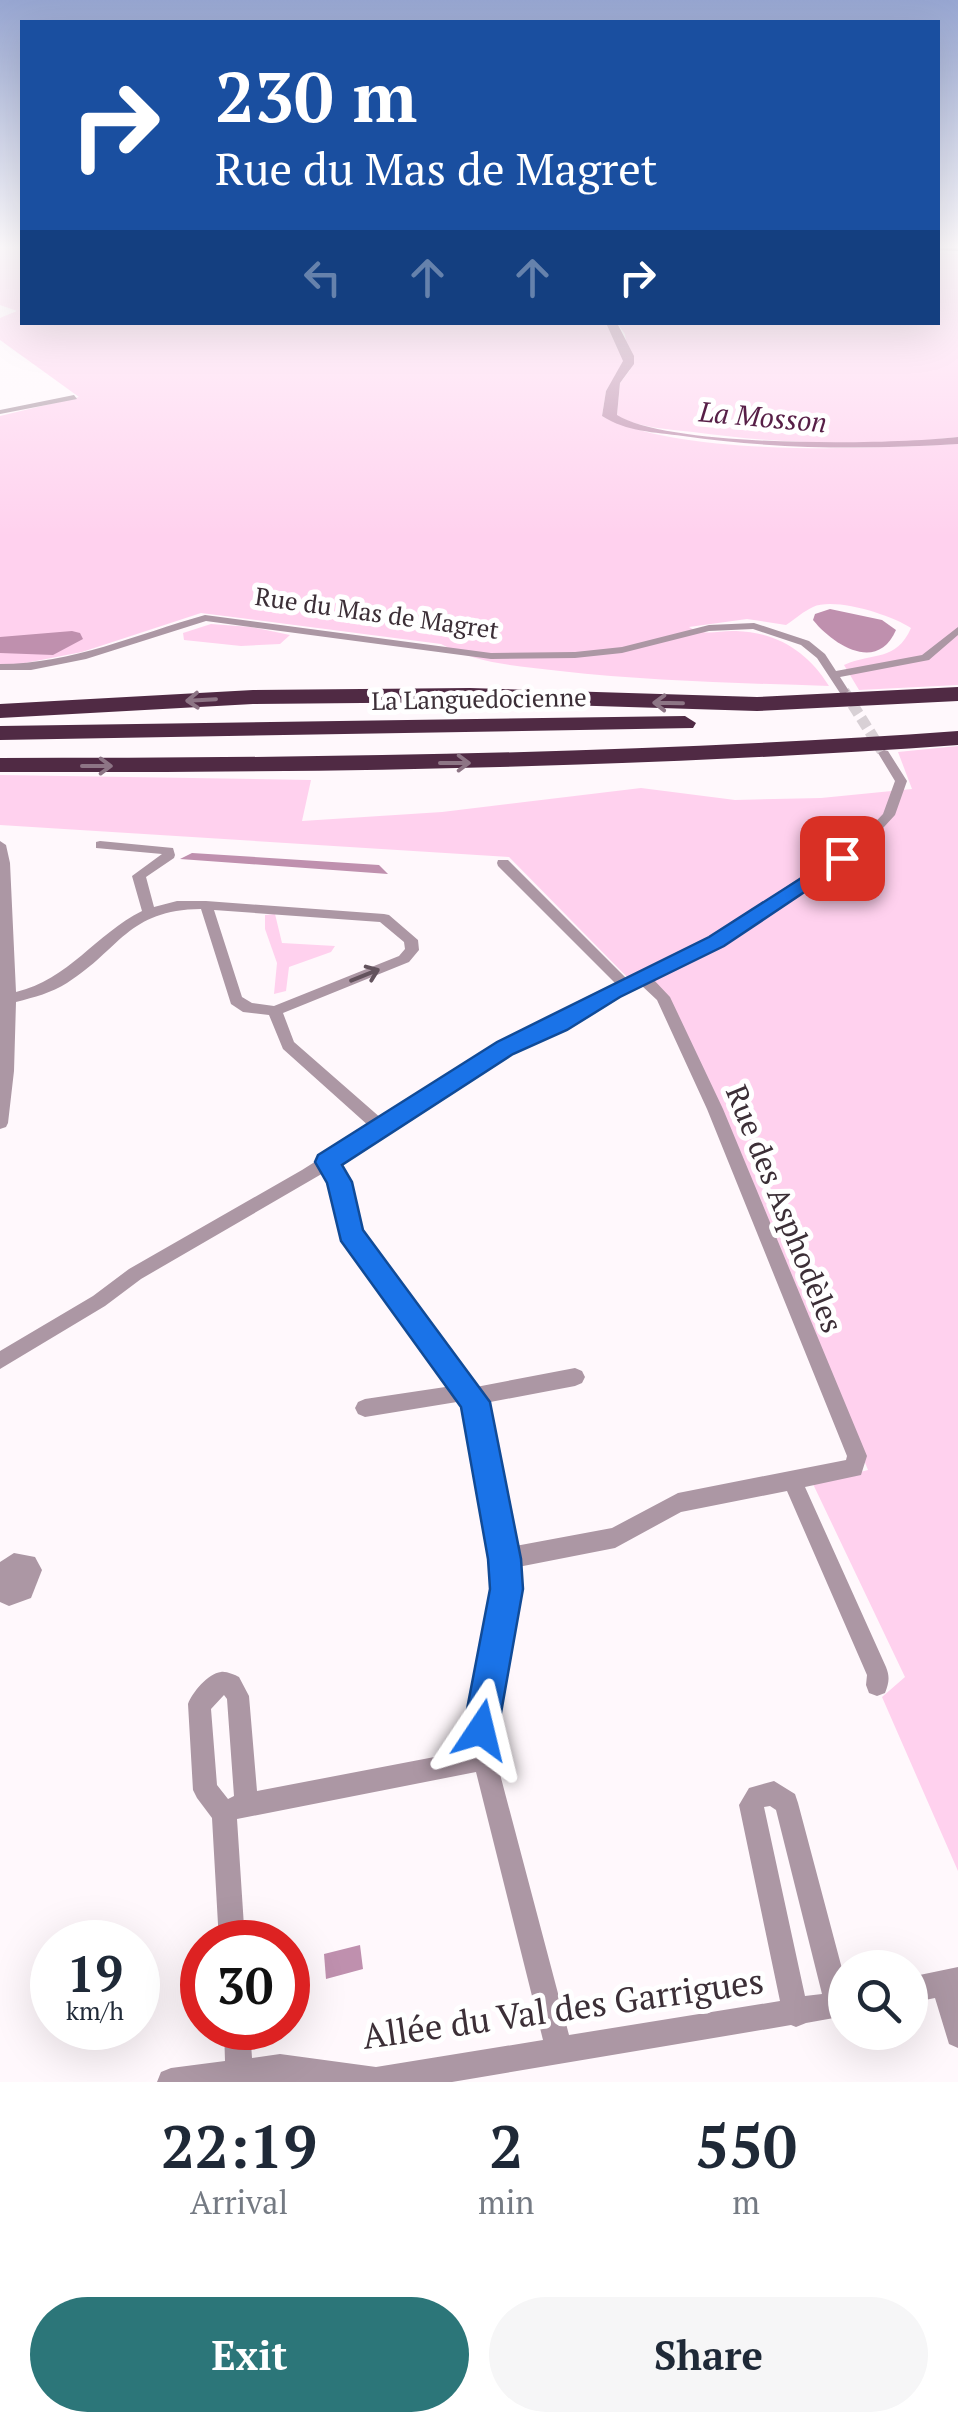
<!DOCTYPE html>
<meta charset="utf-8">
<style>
:root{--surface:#fff;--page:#f6f6f7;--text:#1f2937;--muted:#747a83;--accent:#2c7679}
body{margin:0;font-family:"PT Serif",serif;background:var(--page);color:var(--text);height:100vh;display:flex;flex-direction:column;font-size:38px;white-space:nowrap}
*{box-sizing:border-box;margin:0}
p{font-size:32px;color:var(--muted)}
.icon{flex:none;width:55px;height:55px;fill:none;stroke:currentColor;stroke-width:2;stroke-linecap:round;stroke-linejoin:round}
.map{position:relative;height:2082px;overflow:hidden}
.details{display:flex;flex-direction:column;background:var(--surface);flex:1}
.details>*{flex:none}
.guide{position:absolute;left:20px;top:20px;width:920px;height:305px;border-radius:0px;box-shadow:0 10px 40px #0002;background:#1a4fa0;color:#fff;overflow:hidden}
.tools{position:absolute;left:828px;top:1950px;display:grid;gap:20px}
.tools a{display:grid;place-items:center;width:100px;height:100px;border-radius:50%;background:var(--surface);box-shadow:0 10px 40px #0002;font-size:50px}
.speed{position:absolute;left:30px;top:1920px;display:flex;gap:20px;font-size:50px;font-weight:700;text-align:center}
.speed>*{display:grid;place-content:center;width:130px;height:130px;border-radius:50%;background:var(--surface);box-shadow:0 10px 40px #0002;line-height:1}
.speed small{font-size:25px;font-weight:400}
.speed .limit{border:15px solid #d22;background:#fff;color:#111}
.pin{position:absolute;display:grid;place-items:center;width:85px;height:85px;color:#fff;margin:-42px;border-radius:20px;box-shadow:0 5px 15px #0006}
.me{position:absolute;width:110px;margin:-55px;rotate:10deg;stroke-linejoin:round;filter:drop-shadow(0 0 8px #0008)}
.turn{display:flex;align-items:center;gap:35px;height:210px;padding:0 30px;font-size:45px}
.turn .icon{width:130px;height:130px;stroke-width:2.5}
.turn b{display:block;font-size:70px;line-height:85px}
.lanes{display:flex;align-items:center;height:95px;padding:0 30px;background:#0003;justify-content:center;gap:50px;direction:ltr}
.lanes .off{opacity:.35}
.eta{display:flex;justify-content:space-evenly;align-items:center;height:170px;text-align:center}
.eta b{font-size:60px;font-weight:800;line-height:70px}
.button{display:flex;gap:20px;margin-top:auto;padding:20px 30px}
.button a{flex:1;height:115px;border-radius:60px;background:var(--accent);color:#fff;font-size:40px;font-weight:800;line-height:115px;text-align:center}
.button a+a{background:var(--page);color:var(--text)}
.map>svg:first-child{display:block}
</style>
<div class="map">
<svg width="958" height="2082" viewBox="0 0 958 2082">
<rect width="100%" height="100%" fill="#fff8fc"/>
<!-- green -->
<g fill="#ffd1ee">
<path d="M0,246H22V322L606,323L624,361L606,391L602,416C680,457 868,449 958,444V685L859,690L844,665C873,652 896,662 911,628C891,615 835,597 813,607C804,611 795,619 786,625L747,619L689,627C705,637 718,630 736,631C777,632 808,652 829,686C739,683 649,681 560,671C517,666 478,664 441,644L201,613L82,652L0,668V416L79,397L0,340V318L17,311L0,305Z"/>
<path d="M938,253L958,254V437C870,447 780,444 693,432C667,429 640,428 617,416L620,383L630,370L625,334L617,323L938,322Z"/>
<path d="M211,624L251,627L290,635L280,644L241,646L184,640L183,633Z"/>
<path d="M958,746V1871L882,1697L905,1677L813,1484L868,1470L734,1139L663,991L627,977L509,857L0,825V775L311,780L302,821L442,812L641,788L735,800L821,798L912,789L898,752Z"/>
<path d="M275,914L282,943L335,946L331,952L289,967L286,991L274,994L277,963L265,929V915Z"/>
</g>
<!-- water -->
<g fill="#bf90ae">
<path d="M606,323H617L634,356V364L620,383L617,415C670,448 891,445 958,437V444C866,450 774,449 683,436C654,432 627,432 602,416L606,391L623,361Z"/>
<path d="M830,609L882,620L896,630C878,672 835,647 813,620L815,614Z"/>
<path d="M72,631L80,633L83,639L53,655L0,653V637Z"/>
<path d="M192,853L379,865L388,874L180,859Z"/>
<path d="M360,1945L363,1969L326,1979L324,1954Z"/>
</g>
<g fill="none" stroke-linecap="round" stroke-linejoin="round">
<!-- street-tunnel -->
<path stroke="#d8d0d5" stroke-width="11" stroke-dasharray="11 5" stroke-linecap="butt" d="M844,691L882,751"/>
<!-- street -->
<g fill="#ac97a4" fill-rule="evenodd">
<path d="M74,395L77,399L0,414V410Z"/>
<path d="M205,615L491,653L575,652L622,647L709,625L754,623L809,641L825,654L836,671L922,655L958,627V635L929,660L840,677L849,691L844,694L840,693L817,658L801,645L753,629L709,631L622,653L575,658L491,659L206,621L86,659L31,670H0V664C72,664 137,634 205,615Z"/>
<path d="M884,750L888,751L907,781L895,815L872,840L721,944L653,979L670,997L723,1109L867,1456L861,1475L805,1487L886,1667C890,1677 889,1683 885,1693L877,1696L869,1693L866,1685L867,1675L787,1491L681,1512L615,1548L513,1568L517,1589L493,1730L496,1759L569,2035L780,2001L739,1805L749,1788L774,1781L795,1794L798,1803L845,1980V2016L806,2023L796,2027L791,2025L452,2082H157L161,2072L171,2068L225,2061L224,2028H250L252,2058L280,2054L376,2067L543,2040L476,1772L237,1819L245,1942H219L212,1818L197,1798L193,1790L188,1704C192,1693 208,1673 221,1672C226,1671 235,1675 239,1677L249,1696L257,1791L471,1750L469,1730L495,1589L466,1405L463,1401L365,1417L358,1414L355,1408L358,1402L365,1399L452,1386L345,1238L332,1183L325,1172L141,1279L105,1306L0,1369V1351L93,1296L129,1269L302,1170L370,1127L283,1049L269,1015L243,1012L231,1004L201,909C127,910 121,949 67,983C51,993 35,997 16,1002L14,1071L8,1123L6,1127L0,1129V841L6,845L10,863L16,992C68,980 96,934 142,911L132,876L162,854L96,848V842L100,841L173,848L175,855L174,858L146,877L154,907L177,901H206L384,914L389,915L418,940L419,950L409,962L283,1013L294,1042L382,1119L500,1044L617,985L498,866L497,863L498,860H508L628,980L711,938L864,834L883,814L895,781L878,753ZM214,910L380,922L404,942L405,949L399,956L274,1006L252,1003L242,997ZM641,985L657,1000L707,1109L847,1456L846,1460L678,1493L612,1528L510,1547L485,1403L575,1386L582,1383L585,1377L582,1371L575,1368L476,1387L359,1231L348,1182L337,1164L389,1133L391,1130L510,1052ZM224,1695L227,1699L234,1796L228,1799L217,1785L211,1709ZM770,1806L776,1810L822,1994L805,1996L764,1807Z"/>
<path d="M14,1553L35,1557L42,1570L31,1598L9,1606L0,1602V1562Z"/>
<path d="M958,1967V2048L949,2044L935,1998L910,2003V1977Z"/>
</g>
<!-- primary -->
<path fill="#69465d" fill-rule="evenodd" d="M938,246H958V251L938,250Z"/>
<!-- highway -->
<g fill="#502a44" fill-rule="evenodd">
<path d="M958,687V701L757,711L470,702L253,704L0,718V704L253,690L470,688L757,697Z"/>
<path d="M685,716L696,723L693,728L0,740V726Z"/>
<path d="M958,731V745C639,768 320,773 0,772V758C320,758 639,754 958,731Z"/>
</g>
</g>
<!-- one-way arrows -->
<defs><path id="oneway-shaft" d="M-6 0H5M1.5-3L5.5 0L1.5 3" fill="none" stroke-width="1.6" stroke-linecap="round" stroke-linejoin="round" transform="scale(2.5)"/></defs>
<g stroke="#8d7585">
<use href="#oneway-shaft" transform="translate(201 700) rotate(177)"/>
<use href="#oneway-shaft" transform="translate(668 703) rotate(-179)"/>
<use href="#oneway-shaft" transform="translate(455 763)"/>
<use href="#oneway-shaft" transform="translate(97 766)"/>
</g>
<use stroke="#63535d" href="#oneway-shaft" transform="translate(365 975) rotate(-22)"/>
<!-- sky -->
<linearGradient id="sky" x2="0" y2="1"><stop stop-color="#97a6d1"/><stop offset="0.46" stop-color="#fffcfe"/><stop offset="1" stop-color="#fffcfe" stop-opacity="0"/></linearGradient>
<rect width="958" height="537" fill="url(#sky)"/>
<!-- route -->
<path fill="#1a73e8" stroke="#114b97" stroke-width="2.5" d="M842,852L849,854V862L724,946L620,997L567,1030L513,1054L342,1165L352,1182L363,1230L490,1402L521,1559L523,1589L498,1730L493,1742L481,1747L468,1742L463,1730L490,1589L488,1559L461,1407L341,1241L327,1183L315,1162L318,1155L497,1042L709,937Z"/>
<g text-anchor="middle" stroke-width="10" stroke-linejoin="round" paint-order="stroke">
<!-- far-street labels -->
<g font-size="25" fill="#3c2f37" stroke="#fff">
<text transform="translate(377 613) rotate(8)" y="9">Rue du Mas de Magret</text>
<text transform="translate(479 699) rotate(-1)" y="9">La Languedocienne</text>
</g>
<!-- far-water labels -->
<g font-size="28" font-style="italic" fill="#571f47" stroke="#fff">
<text transform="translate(763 417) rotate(5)" y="10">La Mosson</text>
</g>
<!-- street labels -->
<g font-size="30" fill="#3c2f37" stroke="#fff">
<text transform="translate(784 1209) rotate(68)" y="10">Rue des Asphodèles</text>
</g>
<!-- near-street labels -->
<g font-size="35" fill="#3c2f37" stroke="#fff">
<text transform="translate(563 2009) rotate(-8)" y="12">Allée du Val des Garrigues</text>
</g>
</g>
</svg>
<div class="tools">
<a><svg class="icon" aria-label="search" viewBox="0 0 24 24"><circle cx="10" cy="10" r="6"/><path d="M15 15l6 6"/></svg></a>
</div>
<div class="speed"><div>19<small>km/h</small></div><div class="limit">30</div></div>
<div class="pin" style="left:842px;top:858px;background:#d93025"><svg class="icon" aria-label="arrive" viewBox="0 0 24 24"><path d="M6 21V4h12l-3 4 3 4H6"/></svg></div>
<svg class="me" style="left:481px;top:1730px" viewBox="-20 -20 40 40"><path d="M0-17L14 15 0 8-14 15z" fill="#1a73e8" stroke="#fff" stroke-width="4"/></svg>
<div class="guide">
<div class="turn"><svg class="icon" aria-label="right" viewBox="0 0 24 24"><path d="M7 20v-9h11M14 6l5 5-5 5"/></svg><div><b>230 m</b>Rue du Mas de Magret</div></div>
<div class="lanes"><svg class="icon off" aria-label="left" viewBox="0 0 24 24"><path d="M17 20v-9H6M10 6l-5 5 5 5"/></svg><svg class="icon off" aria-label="ahead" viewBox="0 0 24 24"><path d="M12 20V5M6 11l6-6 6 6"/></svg><svg class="icon off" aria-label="ahead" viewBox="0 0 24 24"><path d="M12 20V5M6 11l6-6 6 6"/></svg><svg class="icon" aria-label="right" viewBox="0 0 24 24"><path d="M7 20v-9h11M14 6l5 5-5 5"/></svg></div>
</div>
</div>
<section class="details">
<div class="eta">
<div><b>22:19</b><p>Arrival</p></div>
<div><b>2</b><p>min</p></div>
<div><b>550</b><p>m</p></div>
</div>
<div class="button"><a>Exit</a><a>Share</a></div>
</section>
